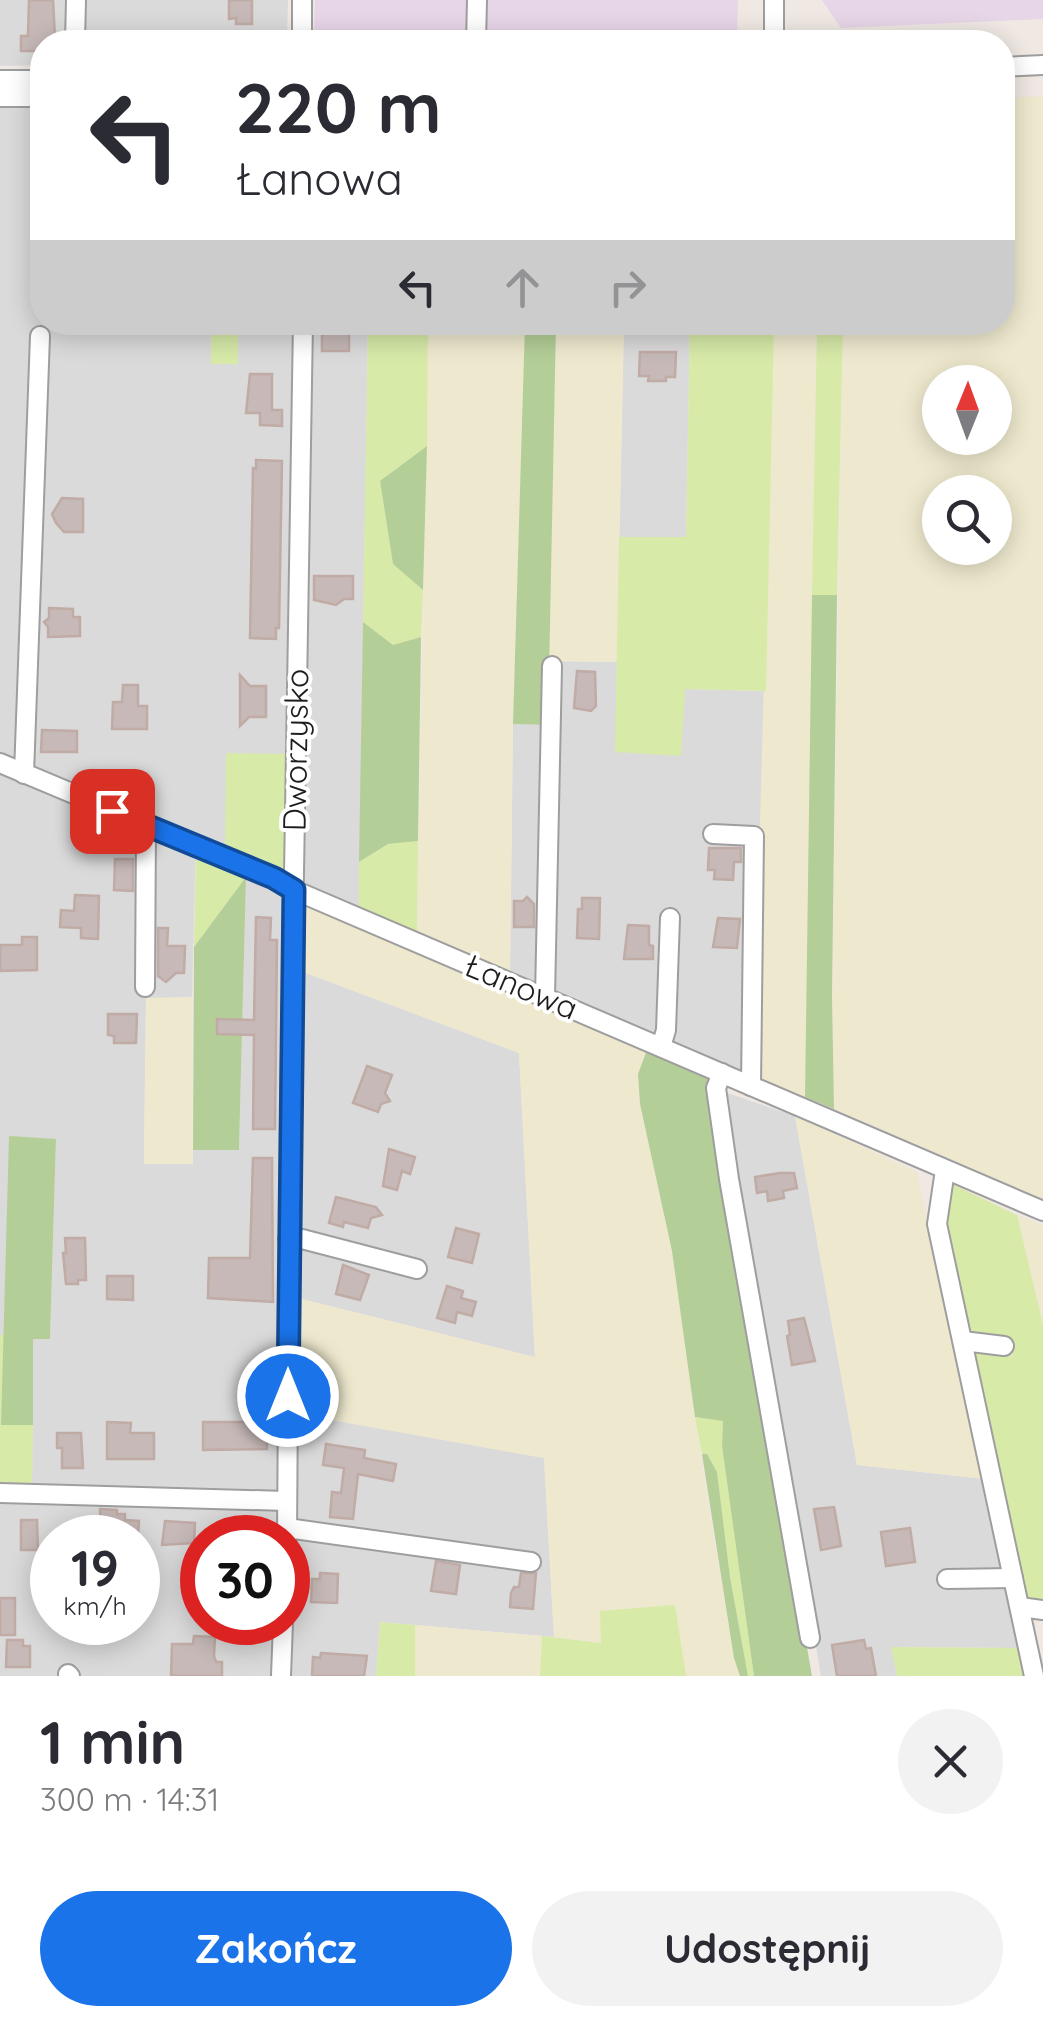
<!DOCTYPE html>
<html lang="pl">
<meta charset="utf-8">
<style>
:root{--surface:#fff;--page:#f2f2f3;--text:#2b2b33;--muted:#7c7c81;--accent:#1a73e8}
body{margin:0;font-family:Quicksand,sans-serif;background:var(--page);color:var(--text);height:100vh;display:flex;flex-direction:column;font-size:38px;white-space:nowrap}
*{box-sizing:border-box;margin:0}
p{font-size:32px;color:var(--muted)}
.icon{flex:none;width:55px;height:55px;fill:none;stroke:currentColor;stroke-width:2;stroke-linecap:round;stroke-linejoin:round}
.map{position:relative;height:1676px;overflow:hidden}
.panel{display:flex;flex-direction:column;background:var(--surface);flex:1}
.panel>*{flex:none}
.hud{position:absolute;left:30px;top:30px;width:985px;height:305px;border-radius:40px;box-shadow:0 5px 25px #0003;background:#fff;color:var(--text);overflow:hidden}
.needle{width:65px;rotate:1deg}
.tools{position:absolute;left:922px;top:365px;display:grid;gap:20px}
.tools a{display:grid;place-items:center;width:90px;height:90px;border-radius:50%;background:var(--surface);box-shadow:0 5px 25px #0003;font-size:50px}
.speed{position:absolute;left:30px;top:1515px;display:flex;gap:20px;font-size:50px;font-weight:700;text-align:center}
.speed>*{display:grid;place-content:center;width:130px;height:130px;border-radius:50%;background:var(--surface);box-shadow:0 5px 25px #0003;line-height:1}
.speed small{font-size:25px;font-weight:400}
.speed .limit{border:15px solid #d22;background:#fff;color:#111}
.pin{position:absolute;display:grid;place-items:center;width:85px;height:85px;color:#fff;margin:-42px;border-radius:20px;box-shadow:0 5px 15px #0006}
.me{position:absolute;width:110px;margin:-55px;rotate:0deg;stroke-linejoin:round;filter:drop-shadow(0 0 8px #0008)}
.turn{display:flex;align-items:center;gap:35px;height:210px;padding:0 40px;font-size:45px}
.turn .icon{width:130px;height:130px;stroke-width:2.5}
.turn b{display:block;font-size:70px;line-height:85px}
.lanes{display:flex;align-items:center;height:95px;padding:0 40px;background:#0003;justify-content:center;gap:50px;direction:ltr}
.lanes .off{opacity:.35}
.round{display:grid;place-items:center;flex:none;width:105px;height:105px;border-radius:52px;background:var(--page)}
.summary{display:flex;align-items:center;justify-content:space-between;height:170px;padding:0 40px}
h1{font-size:60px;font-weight:800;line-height:75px}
.button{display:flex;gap:20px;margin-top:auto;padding:20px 40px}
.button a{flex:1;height:115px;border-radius:60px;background:var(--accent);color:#fff;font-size:40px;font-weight:800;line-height:115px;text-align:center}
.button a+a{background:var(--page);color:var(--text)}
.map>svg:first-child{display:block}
</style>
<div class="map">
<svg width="1043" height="1676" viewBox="0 0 1043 1676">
<rect width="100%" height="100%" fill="#efe8e3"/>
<!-- residential -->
<g fill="#dbdadb" fill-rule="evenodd">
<path d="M0,0H288L287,42H42V65L0,66Z"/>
<path d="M42,92V322L211,323V364H238V323H368L359,908L302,882L304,755L225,851L196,841L192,997L146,999L144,1163H193V1150L239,1149L246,877L286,895L281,1410L544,1458L554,1637L380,1622L376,1676H0V1486L32,1485L33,1339L50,1338L56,1140L10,1137L4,1335H0V94ZM52,1538H138V1622H52ZM202,1538H288V1622H202Z"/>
<path d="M624,323H690L686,537H619Z"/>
<path d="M548,661L617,662L616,752L684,689L766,691L758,895L757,1080L510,973L513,724L547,725Z"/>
<path d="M298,970L519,1053L535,1358L292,1297Z"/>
<path d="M722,1091L795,1116L857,1465L985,1479L1021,1648L892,1647L897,1676H821Z"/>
</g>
<!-- industrial -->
<g fill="#e7d5e8">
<path d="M315,0H738L737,38L314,42Z"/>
<path d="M822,0H1043V19L841,28Z"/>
</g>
<!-- farmland -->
<g fill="#eee9ce" fill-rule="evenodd">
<path d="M1043,96V1199L834,1109L832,995L843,323L1002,322L1003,98ZM940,382H995V438H940ZM940,492H995V548H940Z"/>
<path d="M428,323H525L513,724L510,973L417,932Z"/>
<path d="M556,323H624L617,662L548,661Z"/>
<path d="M774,323H817L805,1097L757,1080L758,895Z"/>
<path d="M309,908L647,1050L638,1074L640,1104L672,1251L706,1490L734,1658L740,1676H686L674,1605L602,1643L554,1637L544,1458L297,1414L298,1298L535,1357L519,1053L298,970L300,916Z"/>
<path d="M192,997L193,1164H144L146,998Z"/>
<path d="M795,1116L917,1172L985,1479L857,1465Z"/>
<path d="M1017,1215L1043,1225V1325Z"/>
<path d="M415,1625L542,1636L540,1676H415Z"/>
</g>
<!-- grass -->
<g fill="#d7eaa8">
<rect x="211" y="323" width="27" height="41"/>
<path d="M368,323H428L427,446L380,481L393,564L423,590L421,637L393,645L363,622Z"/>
<path d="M690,323H774L766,691L685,689L681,756L615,752L619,537H686Z"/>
<path d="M817,323H843L837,595H812Z"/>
<path d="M226,753L291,754L288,866L282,873L225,851Z"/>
<path d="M418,841L417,932L359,908V862L388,844Z"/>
<path d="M196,855L246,877L194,947Z"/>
<path d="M952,1184L1017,1215L1043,1325V1604L1026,1601L971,1348L998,1351L1013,1356L1006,1335L997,1339L970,1334L947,1233Z"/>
<path d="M0,1335H4L1,1424L33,1425L32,1486H0Z"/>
<path d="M695,1417L723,1421L722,1446L754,1676H748L730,1577L717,1472L707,1454H702Z"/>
<path d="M675,1605L686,1676H540L542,1636L601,1643L600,1611Z"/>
<path d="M380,1622L415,1625V1676H376Z"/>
<path d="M891,1647L1021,1648L1028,1676H897Z"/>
</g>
<!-- forest -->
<g fill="#b4ce97">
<path d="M525,323H556L548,725L513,724Z"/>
<path d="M427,446L423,590L393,564L380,481Z"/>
<path d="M812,595H837L832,995L834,1109L805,1097Z"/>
<path d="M363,622L393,645L421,637L418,841L388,844L359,862Z"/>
<path d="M246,877L239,1150H193L194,947Z"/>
<path d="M647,1050L710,1077V1096L812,1676H754L722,1446L723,1421L695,1417L672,1251L640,1104L638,1074Z"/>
<path d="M9,1136L56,1139L50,1339H33V1425H1Z"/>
<path d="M702,1454H707L717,1472L730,1577L748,1676H740L734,1658Z"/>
</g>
<!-- building -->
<g fill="#c6b9b7" stroke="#c0aba5" stroke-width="2.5">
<path d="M29,0H53L55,38H52V42H42V51H21V36H28Z"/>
<path d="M229,0H252V24H236V18L229,19Z"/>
<path d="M322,322L349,325V351H322Z"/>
<path d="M640,352H676L675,377H666V381H648L649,376H639Z"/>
<path d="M250,374H272V410H282V426L260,425V413H246Z"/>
<path d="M256,460L282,461L279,628H276V639L250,638L253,468L256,469Z"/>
<path d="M62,498L83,499V532H64L56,523L52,514Z"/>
<path d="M314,576H353V599H344L336,605L314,600Z"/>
<path d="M49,608L73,609V617H80V636L48,637V627L44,622L49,618Z"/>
<path d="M577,671L595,672L596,706L591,711L574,708Z"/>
<path d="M240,675L250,686H266V717H249L240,726Z"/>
<path d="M123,685H138V706H147V729H112L113,702H122Z"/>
<path d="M42,730L77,731V752H41Z"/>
<path d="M709,848H741V862H734L733,880L714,879L715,870H708Z"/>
<path d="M115,859H133V891L114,890Z"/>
<path d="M75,895L99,896L98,939L81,938V928L60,927L61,910L74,911Z"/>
<path d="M527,897L534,904V927H514V901H523Z"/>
<path d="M582,898H600L599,939L577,938L578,909H582Z"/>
<path d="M256,917L271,918L270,940H277L275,1129H253L254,1035L217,1034V1019L254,1020Z"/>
<path d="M718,918L740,919L737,948L713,947Z"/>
<path d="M628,925L649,926V945L653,946V959H624Z"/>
<path d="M158,928H168L167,946H185L184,973H176L166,982L158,976Z"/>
<path d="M22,937H37V970L0,971V945H22Z"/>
<path d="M108,1014H137L136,1043H114V1036L108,1035Z"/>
<path d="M367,1066L392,1075L385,1093L390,1101L381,1104L378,1112L353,1103Z"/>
<path d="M389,1149L415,1157L410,1174L402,1171L397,1190L383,1186Z"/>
<path d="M253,1158H272L273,1302L208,1298L209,1258H250Z"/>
<path d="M780,1173H794L797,1188L783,1191L784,1198L768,1201L767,1191L757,1193L755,1177Z"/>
<path d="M336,1197L376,1207L382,1215L371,1218L368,1228L344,1222L343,1227L329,1223Z"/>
<path d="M456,1228L479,1234L472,1263L448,1257Z"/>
<path d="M65,1238H85L86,1280H78V1284H66L63,1253H66Z"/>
<path d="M343,1265L369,1275L360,1300L336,1294Z"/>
<path d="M107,1276H133V1300L107,1299Z"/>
<path d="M447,1286L463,1291L461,1298L476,1302L472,1316L457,1312L455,1323L437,1318Z"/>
<path d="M804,1318L815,1361L792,1365L787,1336L790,1335L788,1321Z"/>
<path d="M107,1422L131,1423L130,1433H154V1459H107Z"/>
<path d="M203,1422H258V1427L267,1428V1449L203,1450Z"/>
<path d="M57,1433H81L83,1468H62V1448H57Z"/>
<path d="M326,1444L365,1450L364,1458L396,1464L393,1481L358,1474L353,1519L330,1517L332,1492L341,1493L344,1468L323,1465Z"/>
<path d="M834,1507L841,1546L821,1550L814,1509Z"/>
<path d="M100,1509L117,1510V1514H125V1520L139,1521L138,1536L108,1538L101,1535Z"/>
<path d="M21,1520H37L38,1550H21Z"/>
<path d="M165,1521L195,1523L194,1543L162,1545Z"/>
<path d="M910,1528L915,1562L886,1566L881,1532Z"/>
<path d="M436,1561L460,1565L456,1594L431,1591Z"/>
<path d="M320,1573L338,1574L337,1603L311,1602L312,1579H320Z"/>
<path d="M521,1573H536L533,1609L510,1607L511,1593L514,1587H519Z"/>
<rect x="0" y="1598" width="15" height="37"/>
<path d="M194,1636L215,1637L214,1656L216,1662H222V1676H171L172,1644H193Z"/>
<path d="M7,1640H23V1646H30V1667H6Z"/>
<path d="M864,1640L866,1649L871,1648L876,1676H837L832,1645Z"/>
<path d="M321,1653L367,1656L364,1676H312L313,1657L320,1658Z"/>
</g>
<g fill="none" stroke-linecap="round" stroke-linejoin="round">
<!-- minor casing -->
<g stroke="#9e9e9e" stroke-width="22">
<g id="minor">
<path d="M75,42L76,0"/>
<path d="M302,42V0"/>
<path d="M476,42L477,0"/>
<path d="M774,42V0"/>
<path d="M1002,67L1043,65"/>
<path d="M0,80H42"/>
<path d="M0,97H29"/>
<path d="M0,763L274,878L294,890L1043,1211"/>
<path d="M24,774L40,336"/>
<path d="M713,834L754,836L751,1086"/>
<path d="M145,987L146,826"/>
<path d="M545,997L552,666"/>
<path d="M661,1047L666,1030L670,918"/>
<path d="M722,1073L716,1088L729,1179L810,1638"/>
<path d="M945,1170L937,1224L1034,1676"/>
<path d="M288,1239H302L417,1269"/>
<path d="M963,1341L1004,1346"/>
<path d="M0,1493L286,1501"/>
<path d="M287,1528L531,1562"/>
<path d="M287,1538L290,1118L303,322"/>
<path d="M947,1579L1013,1578"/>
<path d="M1020,1607L1043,1610"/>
<path d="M68,1674L70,1676"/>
<path d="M281,1676L283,1622"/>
</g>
</g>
<!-- minor -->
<use href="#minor" stroke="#fff" stroke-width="18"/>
</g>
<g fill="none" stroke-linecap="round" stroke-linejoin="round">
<!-- route casing -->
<g stroke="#114b97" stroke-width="25">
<path id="route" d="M112,811L274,878L294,890L288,1396"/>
</g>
<!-- route -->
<use href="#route" stroke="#1a73e8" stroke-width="18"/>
</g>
<g text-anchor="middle" stroke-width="8" stroke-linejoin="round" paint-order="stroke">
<!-- street labels -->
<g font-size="32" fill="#1d1d1d" stroke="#fff">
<text transform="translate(296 750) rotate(-89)" y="11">Dworzysko</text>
<text transform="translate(521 987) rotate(23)" y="11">Łanowa</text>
</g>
</g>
</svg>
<div class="tools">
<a><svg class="needle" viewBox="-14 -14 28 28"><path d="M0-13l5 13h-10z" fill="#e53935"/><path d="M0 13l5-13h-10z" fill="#7c7c81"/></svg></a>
<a><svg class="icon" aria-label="search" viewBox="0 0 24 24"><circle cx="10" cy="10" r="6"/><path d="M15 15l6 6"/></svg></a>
</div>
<div class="speed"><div>19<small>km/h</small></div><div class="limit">30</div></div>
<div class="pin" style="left:112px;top:811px;background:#d93025"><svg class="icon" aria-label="arrive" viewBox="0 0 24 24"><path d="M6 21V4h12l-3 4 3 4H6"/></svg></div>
<svg class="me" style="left:288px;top:1396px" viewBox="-20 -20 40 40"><circle r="17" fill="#1a73e8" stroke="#fff" stroke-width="3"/><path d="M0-11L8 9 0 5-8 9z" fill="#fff"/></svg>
<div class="hud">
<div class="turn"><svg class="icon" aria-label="left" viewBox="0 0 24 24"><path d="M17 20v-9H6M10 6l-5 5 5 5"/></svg><div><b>220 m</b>Łanowa</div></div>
<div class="lanes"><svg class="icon" aria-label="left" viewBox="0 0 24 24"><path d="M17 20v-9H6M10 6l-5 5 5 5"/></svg><svg class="icon off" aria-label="ahead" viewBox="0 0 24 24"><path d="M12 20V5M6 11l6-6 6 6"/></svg><svg class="icon off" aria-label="right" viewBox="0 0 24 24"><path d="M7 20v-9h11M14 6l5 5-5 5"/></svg></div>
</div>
</div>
<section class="panel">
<div class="summary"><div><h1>1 min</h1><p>300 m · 14:31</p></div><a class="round"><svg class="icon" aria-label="close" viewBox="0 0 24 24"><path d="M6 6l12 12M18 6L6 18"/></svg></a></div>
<div class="button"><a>Zakończ</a><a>Udostępnij</a></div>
</section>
